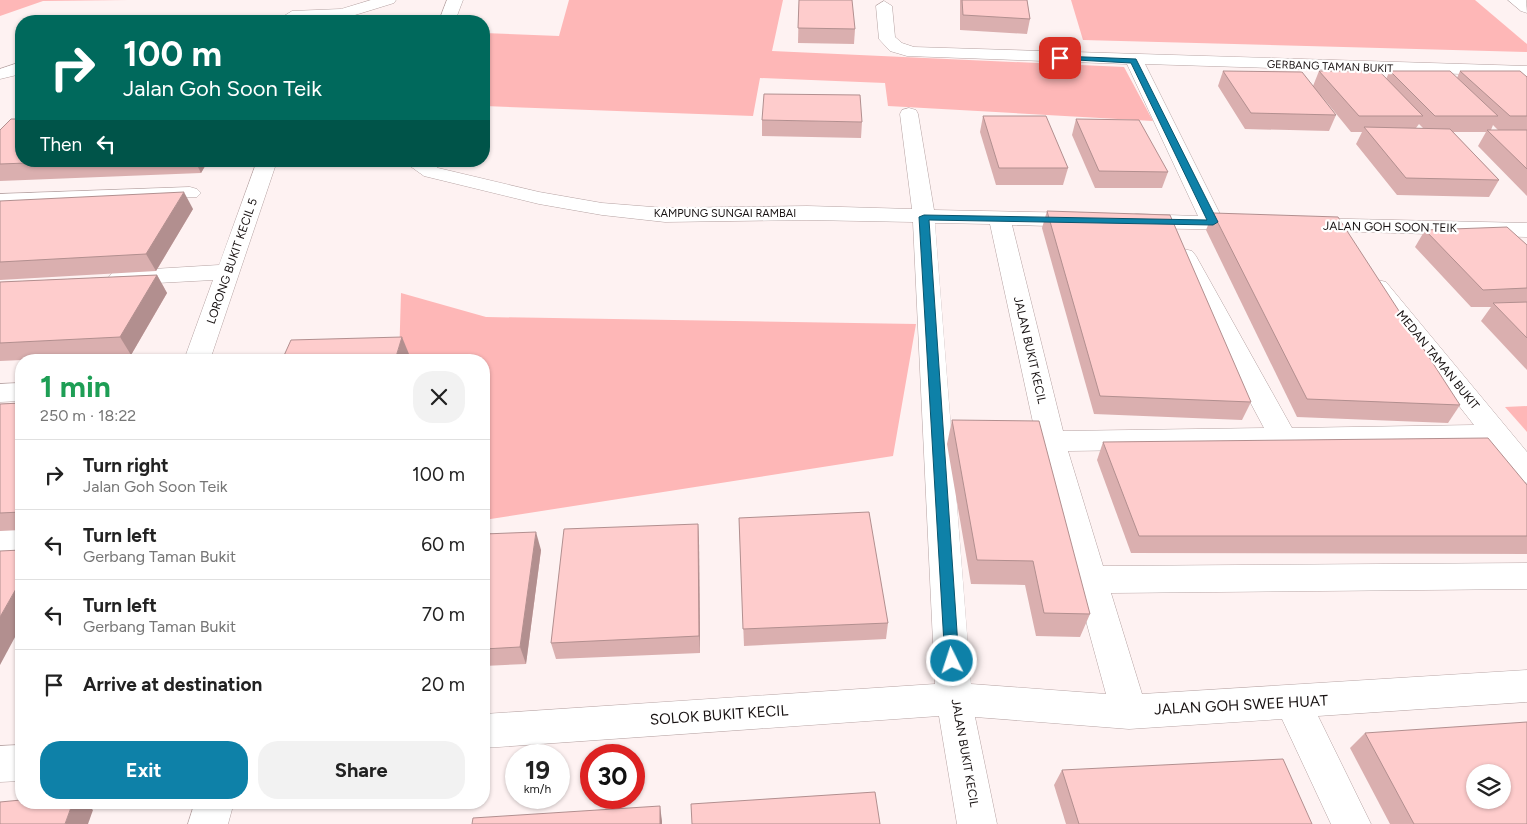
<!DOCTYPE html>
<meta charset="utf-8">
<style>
:root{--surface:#fff;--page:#f2f2f2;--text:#222;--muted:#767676;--line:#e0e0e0;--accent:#0e81a8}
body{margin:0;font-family:Figtree,sans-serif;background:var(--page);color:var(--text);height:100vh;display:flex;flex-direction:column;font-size:19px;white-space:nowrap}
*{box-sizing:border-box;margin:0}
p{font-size:16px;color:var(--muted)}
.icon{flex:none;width:28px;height:28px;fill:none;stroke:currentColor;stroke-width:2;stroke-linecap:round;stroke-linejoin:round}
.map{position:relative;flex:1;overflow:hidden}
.side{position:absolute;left:15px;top:354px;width:475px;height:455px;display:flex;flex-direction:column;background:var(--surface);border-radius:20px;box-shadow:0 1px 4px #0004}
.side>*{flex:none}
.hud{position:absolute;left:15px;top:15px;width:475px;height:152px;border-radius:20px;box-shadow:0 1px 4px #0004;background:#00695c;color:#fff;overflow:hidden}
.tools{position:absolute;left:1466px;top:764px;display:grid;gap:10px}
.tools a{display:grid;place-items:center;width:45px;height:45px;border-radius:50%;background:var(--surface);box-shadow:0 1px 4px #0004;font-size:25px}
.speed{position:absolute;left:505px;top:744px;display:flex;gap:10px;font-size:25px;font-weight:700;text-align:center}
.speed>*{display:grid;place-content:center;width:65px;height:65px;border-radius:50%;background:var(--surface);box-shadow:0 1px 4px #0004;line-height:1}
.speed small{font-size:12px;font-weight:400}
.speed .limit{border:8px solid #d22;background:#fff;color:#111}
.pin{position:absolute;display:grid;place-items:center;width:42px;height:42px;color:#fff;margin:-21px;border-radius:10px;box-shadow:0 2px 8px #0006}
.me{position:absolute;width:55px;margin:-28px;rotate:356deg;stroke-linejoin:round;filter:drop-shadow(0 0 4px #0008)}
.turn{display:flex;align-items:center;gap:18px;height:105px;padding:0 25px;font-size:22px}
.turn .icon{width:65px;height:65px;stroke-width:2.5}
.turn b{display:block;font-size:35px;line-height:42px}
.then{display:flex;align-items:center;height:48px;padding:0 25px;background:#0003;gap:10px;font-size:19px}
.round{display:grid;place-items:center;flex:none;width:52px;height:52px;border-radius:20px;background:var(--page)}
.overview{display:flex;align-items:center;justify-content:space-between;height:85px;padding:0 25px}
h1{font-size:30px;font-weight:700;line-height:38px;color:#1e9e55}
.button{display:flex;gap:10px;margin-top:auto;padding:10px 25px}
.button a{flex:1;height:58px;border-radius:20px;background:var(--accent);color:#fff;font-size:20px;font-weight:700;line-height:58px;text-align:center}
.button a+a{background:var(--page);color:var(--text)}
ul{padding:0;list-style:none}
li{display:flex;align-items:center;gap:15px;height:70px;padding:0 25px;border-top:1px solid var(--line)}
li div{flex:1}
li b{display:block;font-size:19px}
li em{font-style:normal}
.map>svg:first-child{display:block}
</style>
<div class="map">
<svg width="1527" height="824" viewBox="0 0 1527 824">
<rect width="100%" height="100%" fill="#fef2f2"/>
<!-- green -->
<g fill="#feb7b7">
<path d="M0,0H128L43,1L0,16Z"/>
<path d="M569,0H783L772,51L1124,67L1153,121L888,106L885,83L760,78L753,116L484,106V33L559,36Z"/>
<path d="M1071,0H1475L1527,44V52L1083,40Z"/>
<path d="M401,293L486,317L916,324L893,456L484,520V360H399Z"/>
<path d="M1527,406V432L1505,407Z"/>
</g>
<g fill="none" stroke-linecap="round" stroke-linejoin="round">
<!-- minor casing -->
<g stroke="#b6a3a3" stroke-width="1">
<g id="minor">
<path d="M371,0H396L394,3L342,19L292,21L284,16L292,11L341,9Z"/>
<path d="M447,0H463L455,21H439Z"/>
<path d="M1508,0H1526L1527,13L1521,11Z"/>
<path d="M884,1L892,6L895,37L902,43L914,47L1527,66V76L1145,64L1221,216L1254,218L1257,223L1254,228L1246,230L1136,228L1128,226L1125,221L1128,216L1136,214L1198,216L1127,64L907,56L890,51L879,39L876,6Z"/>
<path d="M21,62V74L0,79V69Z"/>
<path d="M909,108L916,110L918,114L934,210L1083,213L1091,215L1094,220L1091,225L1083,227L1012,225L1063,431L1264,428L1172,256L1176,251L1184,249L1192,251L1196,256L1292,428L1474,425L1366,287L1370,282L1378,280L1386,282L1527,452V483L1517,480L1490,445L1068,451L1103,566L1527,563V589L1111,593L1142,694L1527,670V702L1318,716L1371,824H1331L1282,719L1129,729L975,717L997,824H957L939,716L484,748V714L935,684L913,222L807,220L665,222L602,215L539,204L424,176L403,161H428L438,168L539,192L602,203L665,208L807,206L912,209L900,114L902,110ZM935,223L990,224L1037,441L1106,694L971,684Z"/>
<path d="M257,161H277L210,360H184L213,280L120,285L112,283L108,278L112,273L120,271L219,265Z"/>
<path d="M190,187L197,189L201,193L197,197L0,206V194Z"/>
<path d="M1306,218L1527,223V237L1298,230L1295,225L1298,220Z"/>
<path d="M21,383V401L0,402V384Z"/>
<path d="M0,530H21V554L0,556Z"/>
<path d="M21,745V781L0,782V746Z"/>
<path d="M195,802H234L228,824H188Z"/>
</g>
</g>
<!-- minor -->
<use href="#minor" fill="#fff" fill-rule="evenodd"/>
</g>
<!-- wall -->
<g fill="#daafaf" fill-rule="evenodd">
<path d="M799,0L855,29L854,44L798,43Z"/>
<path d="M960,0H1027L1030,19L1027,34L960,30Z"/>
<path d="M1223,71L1313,86L1319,71L1386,79L1390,71L1457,78L1460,71L1527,77V196L1478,146L1486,132H1453L1499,180L1489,197L1397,195L1356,144L1362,132H1351L1320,94L1336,115L1329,131L1245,129L1218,86ZM1419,124L1423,128H1416ZM1493,125L1498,130H1491Z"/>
<path d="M983,116L1068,168L1063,185H996L980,132Z"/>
<path d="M1076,119L1168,172L1162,188H1095L1072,135Z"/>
<path d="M762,120L862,122L861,138L762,136Z"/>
<path d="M0,130L21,161H208L201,173L0,181Z"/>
<path d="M0,201L193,209L156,271L0,280Z"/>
<path d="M1047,211L1251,402L1242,420L1094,414L1042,228Z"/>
<path d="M1213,213L1460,405L1448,423L1297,417L1206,230Z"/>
<path d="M1425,230L1527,245V370L1481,321L1491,307H1471L1415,247Z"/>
<path d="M157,275L167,293L131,355L0,361V282Z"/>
<path d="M21,403V530L0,531V404Z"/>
<path d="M952,420L1090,614L1080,637L1036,636L1025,585L971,584L947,444Z"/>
<path d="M1103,442L1527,485V554L1131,553L1097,460Z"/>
<path d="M739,518L888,623L886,639L744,646Z"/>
<path d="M698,524L699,541L700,653L556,659L551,643Z"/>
<path d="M484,534L541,550L526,664L484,666Z"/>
<path d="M1365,733L1527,824H1390L1350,748Z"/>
<path d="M1062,770L1312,824H1066L1054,785Z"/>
</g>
<!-- shaded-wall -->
<g fill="#b28f8f">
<path d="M195,161H208L201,173Z"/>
<path d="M184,192L193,209L156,271L146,254Z"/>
<path d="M157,275L167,293L131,355L120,337Z"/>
<path d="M402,337L409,354L407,360H395Z"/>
<path d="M698,524L699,541L700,653L699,636Z"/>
<path d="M536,532L541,550L526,664L520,647Z"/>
<path d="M21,580V626L0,665V617Z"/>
<path d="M73,802H84L93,810L88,824H65Z"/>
<path d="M660,806L662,821V824H660Z"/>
</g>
<!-- building -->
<g fill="#fecccc" stroke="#b28f8f" fill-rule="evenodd">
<path d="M799,0H852L855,29L798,28Z"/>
<path d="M962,0H1027L1030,19L963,15Z"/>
<path d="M1223,71L1302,72L1336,115L1251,113Z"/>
<path d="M1319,71H1379L1423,116H1359Z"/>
<path d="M1390,71H1450L1498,116H1435Z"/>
<path d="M1460,71H1520L1527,77V116H1510Z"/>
<path d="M764,94L860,95L862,122L762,120Z"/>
<path d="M983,116H1046L1068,168H999Z"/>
<path d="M11,119H21V161H80L0,164V130Z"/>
<path d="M1076,119L1139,120L1168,172L1099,171Z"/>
<path d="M1364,127L1450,129L1499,180L1406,178Z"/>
<path d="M1487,130H1527V169Z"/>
<path d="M184,192L146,254L0,262V201Z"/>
<path d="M1047,211L1170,215L1251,402L1100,396Z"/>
<path d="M1213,213L1338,217L1460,405L1307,399Z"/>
<path d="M1507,227L1527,245V288L1483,290L1425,230Z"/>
<path d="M157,275L120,337L0,343V282Z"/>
<path d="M1527,302V338L1493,303Z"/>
<path d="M402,337L395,360H282L291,340Z"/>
<path d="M21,403V512L0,513V404Z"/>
<path d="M952,420L1039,421L1090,614L1044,613L1033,561L977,560Z"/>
<path d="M1488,438L1527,485V536H1139L1103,442Z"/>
<path d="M869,512L888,623L743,629L739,518Z"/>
<path d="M698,524L699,636L551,643L564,529Z"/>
<path d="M536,532L520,647L484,649V534Z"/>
<path d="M21,550V580L0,617V551Z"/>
<path d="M1527,722V824H1414L1365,733ZM1475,772H1502V800H1475Z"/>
<path d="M1283,759L1312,824H1079L1062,770Z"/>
<path d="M875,792L880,824H692L691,804Z"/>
<path d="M21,800V802H73L65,824H0V802Z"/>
<path d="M660,806V824H472L473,818Z"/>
</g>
<!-- route -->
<path fill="#0e81a8" stroke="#09546d" d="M1060,56L1136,59L1218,222L1213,225L929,220L959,661L957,666L952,668L947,666L945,661L919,217L924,215L1207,220L1131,63L1058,59Z"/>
<g text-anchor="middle" stroke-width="4.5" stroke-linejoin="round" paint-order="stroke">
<!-- far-street labels -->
<g font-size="11" fill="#181212" stroke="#fff">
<text transform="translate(1330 66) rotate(2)" y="4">GERBANG TAMAN BUKIT</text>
<text x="725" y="217">KAMPUNG SUNGAI RAMBAI</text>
</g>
<!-- street labels -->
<g font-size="12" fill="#181212" stroke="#fff">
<text transform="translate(1390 227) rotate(1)" y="4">JALAN GOH SOON TEIK</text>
<text transform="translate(232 261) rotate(-71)" y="4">LORONG BUKIT KECIL 5</text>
<text transform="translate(1030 350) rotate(77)" y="4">JALAN BUKIT KECIL</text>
<text transform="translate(1438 360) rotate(51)" y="4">MEDAN TAMAN BUKIT</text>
<text transform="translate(965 753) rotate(80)" y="4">JALAN BUKIT KECIL</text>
</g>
<!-- near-street labels -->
<g font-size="15" fill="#181212" stroke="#fff">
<text transform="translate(1241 705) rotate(-3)" y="5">JALAN GOH SWEE HUAT</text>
<text transform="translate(719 715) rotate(-4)" y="5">SOLOK BUKIT KECIL</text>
</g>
</g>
</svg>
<div class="tools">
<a><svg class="icon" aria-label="layers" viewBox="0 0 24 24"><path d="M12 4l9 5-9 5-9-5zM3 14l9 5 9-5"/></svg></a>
</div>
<div class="speed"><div>19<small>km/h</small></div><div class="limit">30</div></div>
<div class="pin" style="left:1060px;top:58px;background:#d93025"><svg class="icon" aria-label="arrive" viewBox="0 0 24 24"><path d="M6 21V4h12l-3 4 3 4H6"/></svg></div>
<svg class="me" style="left:952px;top:661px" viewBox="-20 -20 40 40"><circle r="17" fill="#0e81a8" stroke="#fff" stroke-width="3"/><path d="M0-11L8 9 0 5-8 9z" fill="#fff"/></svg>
<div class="hud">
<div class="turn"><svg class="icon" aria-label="right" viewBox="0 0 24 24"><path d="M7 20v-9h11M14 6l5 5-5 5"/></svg><div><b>100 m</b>Jalan Goh Soon Teik</div></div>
<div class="then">Then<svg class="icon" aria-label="left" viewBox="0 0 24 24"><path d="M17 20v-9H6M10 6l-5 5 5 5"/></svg></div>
</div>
<section class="side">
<div class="overview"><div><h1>1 min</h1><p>250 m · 18:22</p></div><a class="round"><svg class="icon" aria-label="close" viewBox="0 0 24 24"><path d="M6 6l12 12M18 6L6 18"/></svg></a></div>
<ul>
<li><svg class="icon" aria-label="right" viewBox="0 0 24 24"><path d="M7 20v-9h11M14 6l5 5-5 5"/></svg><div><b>Turn right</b><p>Jalan Goh Soon Teik</p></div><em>100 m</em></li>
<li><svg class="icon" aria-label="left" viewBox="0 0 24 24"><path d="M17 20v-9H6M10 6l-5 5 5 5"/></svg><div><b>Turn left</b><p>Gerbang Taman Bukit</p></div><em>60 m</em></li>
<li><svg class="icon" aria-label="left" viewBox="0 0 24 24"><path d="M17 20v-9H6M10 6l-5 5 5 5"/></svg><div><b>Turn left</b><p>Gerbang Taman Bukit</p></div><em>70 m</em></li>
<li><svg class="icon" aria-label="arrive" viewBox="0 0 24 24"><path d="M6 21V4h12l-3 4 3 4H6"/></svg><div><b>Arrive at destination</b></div><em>20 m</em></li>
</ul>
<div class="button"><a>Exit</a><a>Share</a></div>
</section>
</div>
